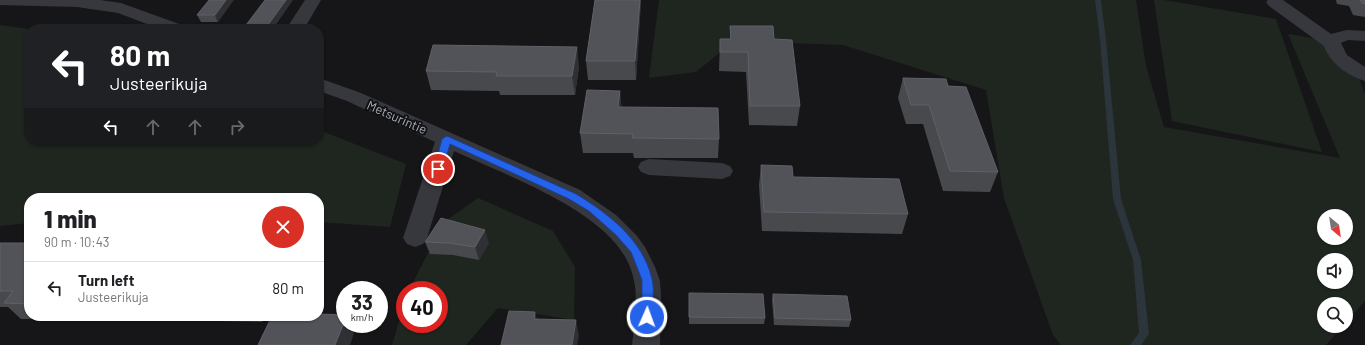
<!DOCTYPE html>
<meta charset="utf-8">
<style>
:root{--surface:#fff;--page:#f6f6f6;--text:#202124;--muted:#757577;--line:#e0e0e0}
body{margin:0;font-family:Barlow,sans-serif;background:var(--page);color:var(--text);height:100vh;display:flex;flex-direction:column;font-size:15px;white-space:nowrap}
*{box-sizing:border-box;margin:0}
p{font-size:13px;color:var(--muted)}
.icon{flex:none;width:22px;height:22px;fill:none;stroke:currentColor;stroke-width:2;stroke-linecap:round;stroke-linejoin:round}
.map{position:relative;flex:1;overflow:hidden}
.details{position:absolute;left:24px;top:193px;width:300px;height:128px;display:flex;flex-direction:column;background:var(--surface);border-radius:16px;box-shadow:0 1px 3px #0004}
.details>*{flex:none}
.top-card{position:absolute;left:24px;top:24px;width:300px;height:122px;border-radius:16px;box-shadow:0 1px 3px #0004;background:#202124;color:#fff;overflow:hidden}
.needle{width:26px;rotate:151deg}
.buttons{position:absolute;left:1317px;top:209px;display:grid;gap:8px}
.buttons a{display:grid;place-items:center;width:36px;height:36px;border-radius:50%;background:var(--surface);box-shadow:0 1px 3px #0004;font-size:20px}
.speed{position:absolute;left:336px;top:281px;display:flex;gap:8px;font-size:20px;font-weight:700;text-align:center}
.speed>*{display:grid;place-content:center;width:52px;height:52px;border-radius:50%;background:var(--surface);box-shadow:0 1px 3px #0004;line-height:1}
.speed small{font-size:10px;font-weight:400}
.speed .limit{border:6px solid #d22;background:#fff;color:#111}
.pin{position:absolute;display:grid;place-items:center;width:34px;height:34px;color:#fff;margin:-17px;border:2px solid #fff;border-radius:50%;box-shadow:0 1px 4px #0007}
.me{position:absolute;width:44px;margin:-22px;rotate:2deg;stroke-linejoin:round;filter:drop-shadow(0 0 3px #0008)}
.turn{display:flex;align-items:center;gap:14px;height:84px;padding:0 20px;font-size:18px}
.turn .icon{width:52px;height:52px;stroke-width:2.5}
.turn b{display:block;font-size:28px;line-height:34px}
.lanes{display:flex;align-items:center;height:38px;padding:0 20px;background:#0003;justify-content:center;gap:20px;direction:ltr}
.lanes .off{opacity:.35}
.round{display:grid;place-items:center;flex:none;width:42px;height:42px;border-radius:21px;background:var(--page)}
.summary{display:flex;align-items:center;justify-content:space-between;height:68px;padding:0 20px}
h1{font-size:24px;font-weight:800;line-height:30px}
ul{padding:0;list-style:none}
li{display:flex;align-items:center;gap:12px;height:52px;padding:0 20px;border-top:1px solid var(--line)}
li div{flex:1}
li b{display:block;font-size:15px}
li em{font-style:normal}
.map>svg:first-child{display:block}
</style>
<div class="map">
<svg width="1365" height="345" viewBox="0 0 1365 345">
<rect width="100%" height="100%" fill="#161618"/>
<!-- green -->
<g fill="#1e261f" fill-rule="evenodd">
<path d="M659,0H1136L1146,66L1164,127L1340,158L1288,34C1311,37 1341,43 1353,65C1358,74 1361,84 1365,94V301L1346,323V304H1324V326H1343L1326,345H1061L1053,335L1004,198L986,90L843,45L734,41L696,72L649,78ZM1324,216H1346V238H1324ZM1324,260H1346V282H1324Z"/>
<path d="M1154,0H1164L1276,19L1322,152L1172,121Z"/>
<path d="M0,25L29,29V141H319V130L406,164L390,227L319,222V198H29V223L0,226Z"/>
<path d="M478,198L553,231L575,267L574,320L498,308L466,345H392L405,301V324H439V290H409L444,222Z"/>
</g>
<g fill="none" stroke-linecap="round" stroke-linejoin="round">
<!-- stream -->
<path fill="#2c353c" fill-rule="evenodd" d="M1095,0H1101L1106,40L1121,199L1141,260L1149,334L1141,345H1130L1139,333L1133,260L1113,199L1100,40Z"/>
<!-- minor -->
<g fill="#37383d" fill-rule="evenodd">
<path d="M0,0H100L121,3L182,25L185,29H160L118,13L77,7L0,5Z"/>
<path d="M305,0H321L304,29H286Z"/>
<path d="M1268,0H1283L1331,34L1347,30L1365,31V41L1348,40L1341,43L1347,55L1365,67V81C1348,76 1330,63 1324,46L1269,6L1266,2Z"/>
<path d="M319,78L361,93L580,190L616,215L637,236L645,247L655,267L660,281L661,296L660,345H632C635,319 640,292 630,267C609,211 505,175 454,151L427,238L423,244L415,247L407,244L403,238L435,142L347,101L319,91Z"/>
<path d="M649,159L722,163L730,166L733,171L730,176L722,179L649,175L641,172L638,167L641,162Z"/>
</g>
</g>
<!-- wall -->
<g fill="#47494d">
<path d="M209,0L218,22H201L197,15Z"/>
<path d="M595,0H641L636,80H588L586,61Z"/>
<path d="M1336,0H1365V17L1353,15L1349,6L1337,4Z"/>
<path d="M730,26L774,39L800,106L797,126L749,125L746,72L719,71L720,39H730Z"/>
<path d="M579,66L575,95H500L499,91L431,90L426,71Z"/>
<path d="M903,78L948,86L998,172L990,192L943,191L923,124H906L898,98Z"/>
<path d="M622,107L719,139L718,158H634L633,153H583L580,133Z"/>
<path d="M761,165L793,177L908,214L902,234L762,231L759,185Z"/>
<path d="M425,242L489,243L479,260L453,255L430,254Z"/>
<path d="M0,243H29V316H62L60,319H21L8,307H0Z"/>
<path d="M689,293L765,318L764,324H689Z"/>
<path d="M773,294L851,320L849,327L774,325L772,300Z"/>
<path d="M93,316H142L139,320H96Z"/>
<path d="M217,316H264L262,322L221,321Z"/>
</g>
<!-- shaded-wall -->
<g fill="#2f3033">
<path d="M226,0H234L218,22L215,15Z"/>
<path d="M286,0H293L273,29H265Z"/>
<path d="M640,0H641V3L636,80L635,61Z"/>
<path d="M577,47L579,66L575,95L572,76Z"/>
<path d="M620,91L622,110L618,107Z"/>
<path d="M485,230L489,243L479,260L475,247Z"/>
<path d="M535,312L539,327L534,319Z"/>
<path d="M57,316H62L60,319Z"/>
<path d="M135,316H142L139,320Z"/>
<path d="M258,316H264L262,322Z"/>
<path d="M345,320V324H352L355,330L350,345H335Z"/>
<path d="M576,320L579,336L577,345H572Z"/>
</g>
<!-- building -->
<g fill="#525359" stroke="#5f6168">
<path d="M209,0H226L215,15H197Z"/>
<path d="M265,0H286L265,29H243Z"/>
<path d="M595,0H640L635,61H586Z"/>
<path d="M1360,0H1365V4L1362,3Z"/>
<path d="M730,26H773L774,39L792,40L800,106H750L748,52H720V39H731Z"/>
<path d="M433,45L577,47L572,76H496L497,72L426,71Z"/>
<path d="M903,78L946,79L948,86L966,87L998,172L950,171L929,105H911Z"/>
<path d="M587,90L620,91L618,107L718,108L719,139L632,138L633,134L580,133Z"/>
<path d="M761,165L792,166L793,177L899,179L908,214L764,212Z"/>
<path d="M441,218L485,230L475,247L449,243L425,242Z"/>
<path d="M0,243H29V304L4,303L13,291H0Z"/>
<path d="M689,293L763,294L765,318L689,317Z"/>
<path d="M773,294L847,296L851,320L775,318Z"/>
<path d="M509,311L535,312L534,319L576,320L572,345H501Z"/>
<path d="M319,314L345,315V320L335,345H258L272,316H319Z"/>
</g>
<!-- route -->
<path fill="#2563eb" stroke="#184099" d="M447,136L576,194C609,214 643,240 652,279C655,291 652,305 652,317L651,320L647,321L643,320L642,317V280L631,252L616,235L589,211L569,199L450,144L443,169L438,172H435L434,169L442,139Z"/>
<g text-anchor="middle" stroke-width="4" stroke-linejoin="round" paint-order="stroke">
<!-- street labels -->
<g font-size="13" fill="#a8adb8" stroke="#111113">
<text transform="translate(397 117) rotate(24)" y="5">Metsurintie</text>
</g>
</g>
</svg>
<div class="buttons">
<a><svg class="needle" viewBox="-14 -14 28 28"><path d="M0-13l5 13h-10z" fill="#e53935"/><path d="M0 13l5-13h-10z" fill="#757577"/></svg></a>
<a><svg class="icon" aria-label="sound" viewBox="0 0 24 24"><path d="M4 9h4l5-4v14l-5-4H4zM17 9q2 3 0 6"/></svg></a>
<a><svg class="icon" aria-label="search" viewBox="0 0 24 24"><circle cx="10" cy="10" r="6"/><path d="M15 15l6 6"/></svg></a>
</div>
<div class="speed"><div>33<small>km/h</small></div><div class="limit">40</div></div>
<div class="pin" style="left:438px;top:169px;background:#d93025"><svg class="icon" aria-label="arrive" viewBox="0 0 24 24"><path d="M6 21V4h12l-3 4 3 4H6"/></svg></div>
<svg class="me" style="left:647px;top:317px" viewBox="-20 -20 40 40"><circle r="17" fill="#2563eb" stroke="#fff" stroke-width="3"/><path d="M0-11L8 9 0 5-8 9z" fill="#fff"/></svg>
<div class="top-card">
<div class="turn"><svg class="icon" aria-label="left" viewBox="0 0 24 24"><path d="M17 20v-9H6M10 6l-5 5 5 5"/></svg><div><b>80 m</b>Justeerikuja</div></div>
<div class="lanes"><svg class="icon" aria-label="left" viewBox="0 0 24 24"><path d="M17 20v-9H6M10 6l-5 5 5 5"/></svg><svg class="icon off" aria-label="ahead" viewBox="0 0 24 24"><path d="M12 20V5M6 11l6-6 6 6"/></svg><svg class="icon off" aria-label="ahead" viewBox="0 0 24 24"><path d="M12 20V5M6 11l6-6 6 6"/></svg><svg class="icon off" aria-label="right" viewBox="0 0 24 24"><path d="M7 20v-9h11M14 6l5 5-5 5"/></svg></div>
</div>
<section class="details">
<div class="summary"><div><h1>1 min</h1><p>90 m · 10:43</p></div><a class="round" style="background:#d93025;color:#fff"><svg class="icon" aria-label="close" viewBox="0 0 24 24"><path d="M6 6l12 12M18 6L6 18"/></svg></a></div>
<ul>
<li><svg class="icon" aria-label="left" viewBox="0 0 24 24"><path d="M17 20v-9H6M10 6l-5 5 5 5"/></svg><div><b>Turn left</b><p>Justeerikuja</p></div><em>80 m</em></li>
</ul>
</section>
</div>
